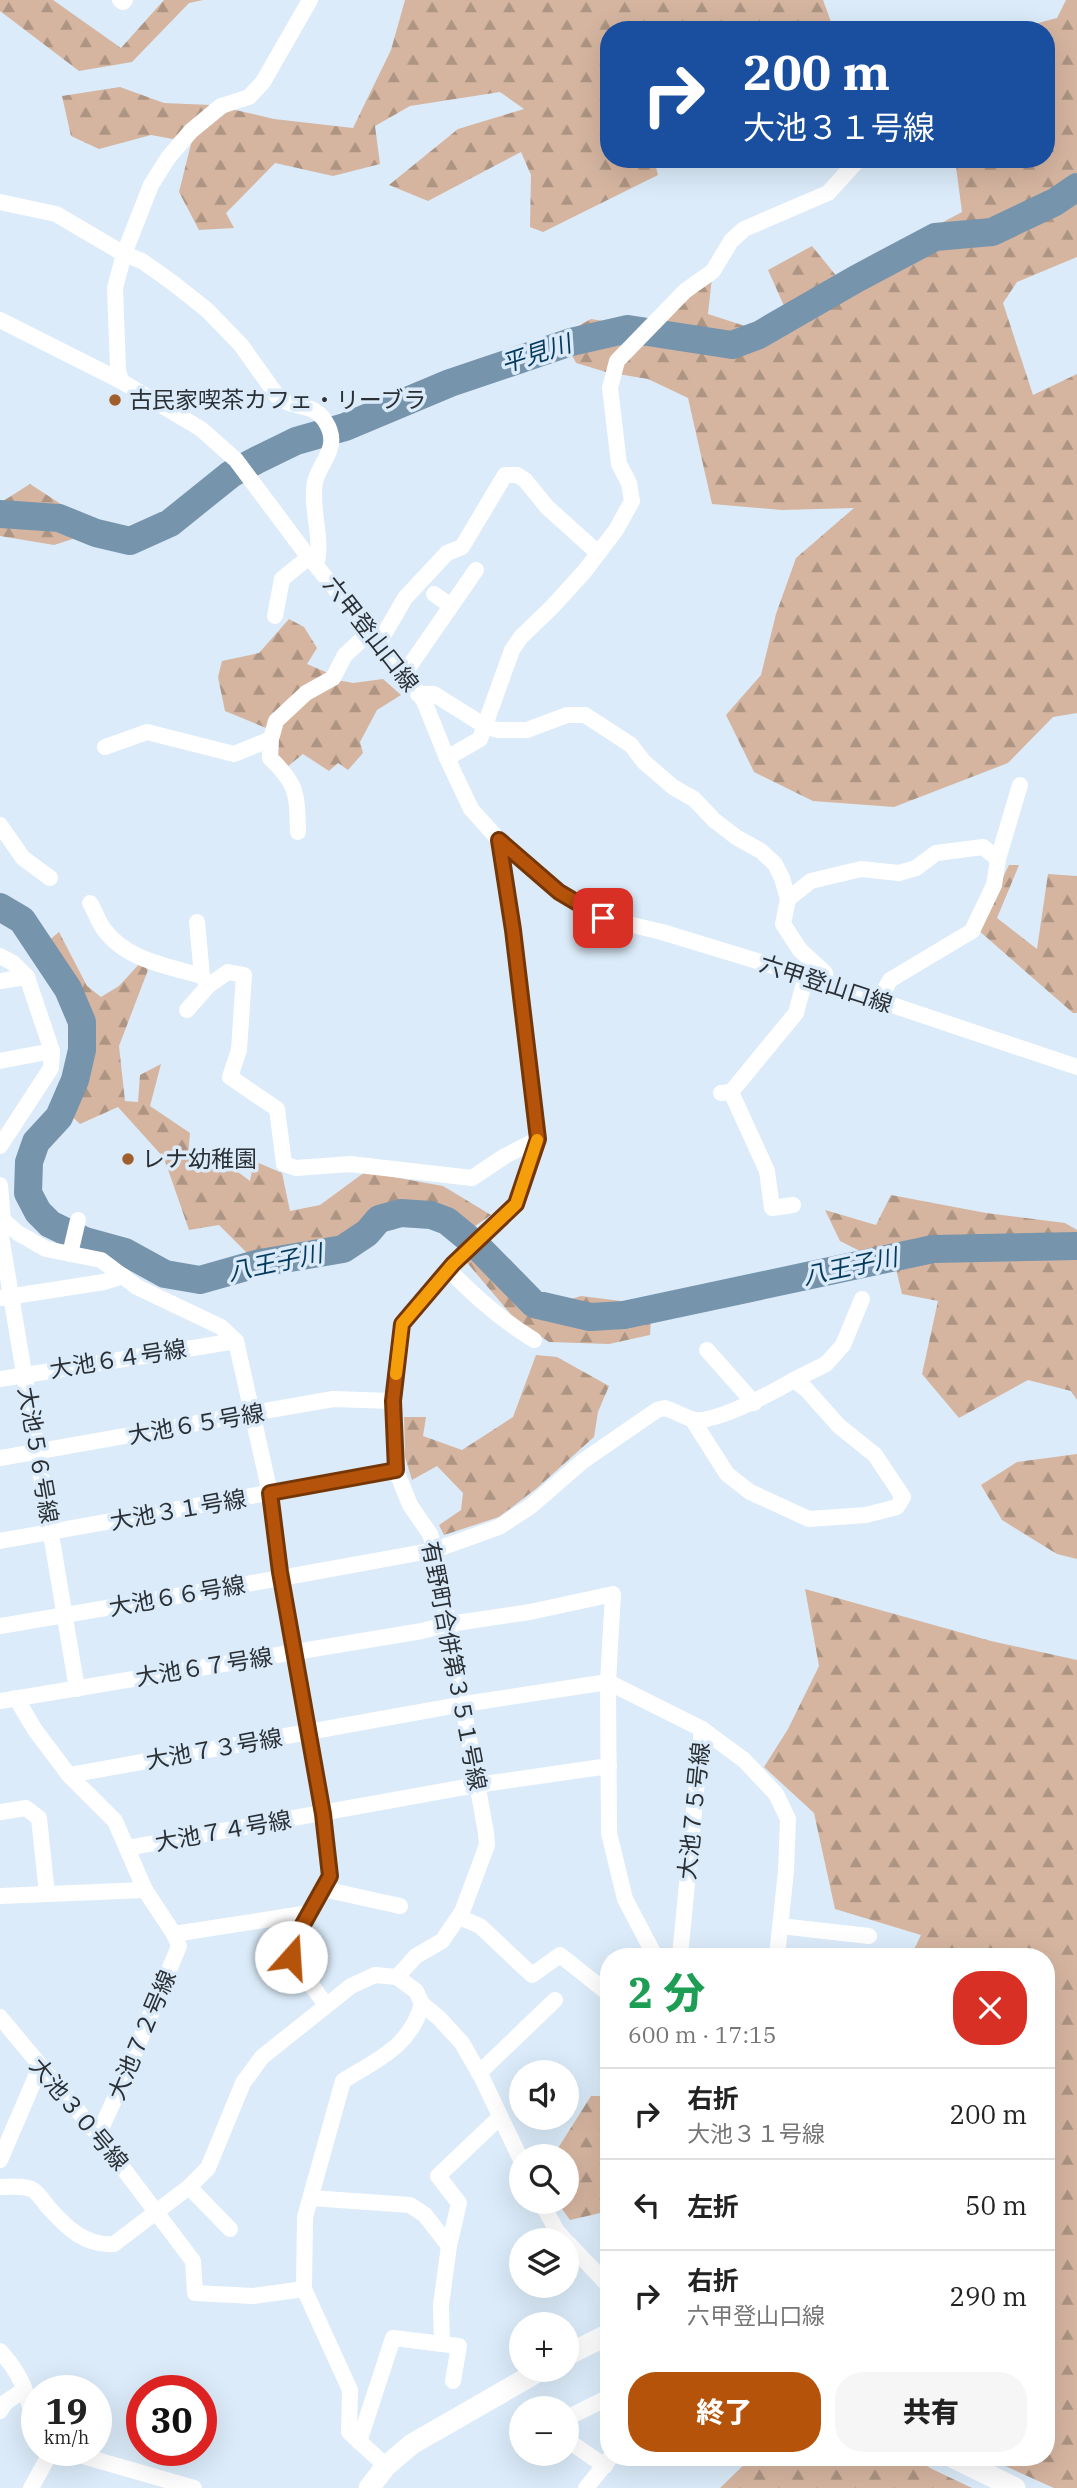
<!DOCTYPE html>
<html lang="ja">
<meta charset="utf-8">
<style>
:root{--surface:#fff;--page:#f6f6f6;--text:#222;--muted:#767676;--line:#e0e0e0;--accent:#b45309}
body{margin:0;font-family:"IBM Plex Serif","Noto Sans JP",serif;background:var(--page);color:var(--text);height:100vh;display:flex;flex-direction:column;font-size:26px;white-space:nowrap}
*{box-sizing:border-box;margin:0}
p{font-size:23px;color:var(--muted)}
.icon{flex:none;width:38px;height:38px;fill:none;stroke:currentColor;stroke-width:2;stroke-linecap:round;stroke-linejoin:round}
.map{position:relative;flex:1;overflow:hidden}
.drawer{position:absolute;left:600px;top:1948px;width:455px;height:518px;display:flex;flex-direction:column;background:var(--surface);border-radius:28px;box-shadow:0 7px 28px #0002}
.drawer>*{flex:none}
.banner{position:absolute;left:600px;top:21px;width:455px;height:147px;border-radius:28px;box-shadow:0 7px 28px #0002;background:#1a4fa0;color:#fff;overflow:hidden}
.fabs{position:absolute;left:509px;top:2060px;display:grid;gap:14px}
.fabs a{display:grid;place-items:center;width:70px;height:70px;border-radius:50%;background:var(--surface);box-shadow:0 7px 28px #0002;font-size:35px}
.speed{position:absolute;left:21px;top:2375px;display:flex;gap:14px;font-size:35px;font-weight:700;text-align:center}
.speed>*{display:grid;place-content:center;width:91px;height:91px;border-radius:50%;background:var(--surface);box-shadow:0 7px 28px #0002;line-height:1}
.speed small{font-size:18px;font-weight:400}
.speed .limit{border:10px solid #d22;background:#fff;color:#111}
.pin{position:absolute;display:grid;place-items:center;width:60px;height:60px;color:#fff;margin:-30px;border-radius:14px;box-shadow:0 4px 10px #0006}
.me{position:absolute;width:77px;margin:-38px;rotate:19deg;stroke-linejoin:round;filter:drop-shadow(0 0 5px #0008)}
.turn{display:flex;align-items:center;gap:24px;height:147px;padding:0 28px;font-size:32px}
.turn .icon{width:91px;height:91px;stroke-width:2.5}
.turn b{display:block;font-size:49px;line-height:60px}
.round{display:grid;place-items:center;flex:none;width:74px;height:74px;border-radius:28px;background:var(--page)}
.head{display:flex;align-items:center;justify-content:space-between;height:119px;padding:0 28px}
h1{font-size:42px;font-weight:800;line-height:52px;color:#1e9e55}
.primary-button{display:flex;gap:14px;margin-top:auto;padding:14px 28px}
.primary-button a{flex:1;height:80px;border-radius:28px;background:var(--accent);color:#fff;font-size:28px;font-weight:800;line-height:80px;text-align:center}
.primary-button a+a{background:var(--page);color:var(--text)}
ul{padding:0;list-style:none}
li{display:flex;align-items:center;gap:21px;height:91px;padding:0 28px;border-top:2px solid var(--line)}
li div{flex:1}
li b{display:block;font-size:26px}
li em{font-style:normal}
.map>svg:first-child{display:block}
</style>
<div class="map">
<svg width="1077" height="2488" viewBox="0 0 1077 2488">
<defs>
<pattern id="forest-firs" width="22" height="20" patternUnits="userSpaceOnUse" patternTransform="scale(1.75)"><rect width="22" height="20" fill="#d5b5a0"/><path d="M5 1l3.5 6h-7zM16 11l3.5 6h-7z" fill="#ad9483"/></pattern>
</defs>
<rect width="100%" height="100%" fill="#dbebf9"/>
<!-- forest -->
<g fill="url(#forest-firs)">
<path d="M0,0H53L121,48L164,0H203L189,3L132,62L79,71L0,11Z"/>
<path d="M405,0H823L834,30H609V159H654L658,175L543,232L530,227L531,175L521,152L428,201L389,185L458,129L524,109L500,92L410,106L375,126L380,164L333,176L275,163L226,213L234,228L199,230L179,192L192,140L231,109L274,119L353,128L391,50Z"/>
<path d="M1066,0H1077V257L1017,282L1003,303L1033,395L1077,374V713L1053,717L1008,763L894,807L813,801L754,772L726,715L761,675L776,614L796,558L854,508L782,510L712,504L688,398L648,379L606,372L576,363L562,335L591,319L654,329L712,277L708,314L748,327L785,308L768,270L812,246L838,278L962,212L955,159H1046V30H1011L1057,18Z"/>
<path d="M120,87L164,103L211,105L173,139L151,135L99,149L71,136L62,96Z"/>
<path d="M30,484L101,530L54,545L0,536V503Z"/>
<path d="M289,619L304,627L317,648L307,664L328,673L266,728L225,711L218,677L222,661L259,653Z"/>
<path d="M383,679L401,695L377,710L360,742L363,753L348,770L338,763L329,771L303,754L287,767L272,754L281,722L308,694L337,680L353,683Z"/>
<path d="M1009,865H1019L997,918L1037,949L1048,874L1077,876V1013H1073L977,929Z"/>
<path d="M59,932L87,986L101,997L119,986L141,962L148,970L119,1046L125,1101L138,1102L140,1075L161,1064L150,1106L190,1133L188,1155L238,1172L250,1181L254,1161L282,1173L290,1211L320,1205L365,1172L443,1186L491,1215L468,1231L427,1207L395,1229L341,1244L250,1256L219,1225L189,1230L164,1158L118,1107L80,1124L66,1111L80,1078L89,1025L47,942Z"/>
<path d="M891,1195L986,1213L1065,1223L1077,1230V1400L1071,1391L1028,1380L959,1418L922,1374L938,1301L902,1294L896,1269L840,1241L825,1210L876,1225Z"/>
<path d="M485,1242L534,1298L556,1304L581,1296L645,1304L651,1317L650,1335L609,1344L549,1342L514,1318L464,1259Z"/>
<path d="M536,1355L557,1357L609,1386L598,1412L594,1437L537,1488L499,1517L444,1535L439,1525L461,1510L463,1493L437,1466L412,1480L405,1457L404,1417H426L423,1436L462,1450L513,1417Z"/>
<path d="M1077,1454V1559L1057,1554L1002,1520L981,1485L1017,1462Z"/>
<path d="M805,1589L991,1641L1077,1660V2488H1054L985,2457H1046V1956H911L921,1935L835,1909L814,1813L764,1767L788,1729L819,1666Z"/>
<path d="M591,2096H609V2211L570,2220L557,2202H567V2156H553Z"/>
<path d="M752,2457H912L932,2469L972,2488H720Z"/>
</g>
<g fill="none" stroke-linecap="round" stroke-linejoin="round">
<!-- river -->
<g stroke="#7794ad" stroke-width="28">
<path d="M0,514L59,518L96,533L130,541L170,523L231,474L257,460L296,441L345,427L450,383L571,342L628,329L732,345L759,335L856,279L935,237L992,232L1055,202L1077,187"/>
<path d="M0,907L22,920L68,989L82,1022V1050L75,1080L59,1117L36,1142L29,1162L28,1193L38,1212L50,1224L85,1241L125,1252L165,1274L200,1280L260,1263L343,1249L367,1233L379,1219L401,1213L431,1215L447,1221L475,1244L534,1304L590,1317L624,1315L933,1249L1077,1246"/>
</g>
<!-- minor -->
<g stroke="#fff" stroke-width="16">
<path d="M120,0L123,2L125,0"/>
<path d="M0,202L56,214L124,254L142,261L173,283L207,310L241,345L278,397C293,410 312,401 325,421C342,447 320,461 315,482C310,509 324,542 316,564"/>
<path d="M0,320L121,381L201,429L236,460L304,551L397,664L424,701L447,758L471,809L499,840L559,892L603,918L662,932L806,976L1077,1067"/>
<path d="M121,381L118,370L115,288L124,254L151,185L168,158L191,131L221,106L249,97L263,82L310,0"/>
<path d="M434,594L451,606"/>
<path d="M275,616L282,579L309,557"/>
<path d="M379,643L405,598L447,553L462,547L505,475H517L525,480L547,507L598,553"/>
<path d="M404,674L476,570"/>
<path d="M418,694H434L485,726L497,730H527L567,715H585L631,745L644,762L673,787L694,799L714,820L736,837L761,851L775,864L782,878L788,899L783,924L800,950L825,973L826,983"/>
<path d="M105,747L147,732L234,754L271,739"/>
<path d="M447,758L480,739L512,650L521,637L552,607L584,572L616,530L632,501L629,483L619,464L610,388L617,361L685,291L713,271L731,241L744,229L828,193L859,159"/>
<path d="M0,825L23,858L50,878"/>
<path d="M298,832C297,794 298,785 270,758L271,739L276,721L306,693L333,678L345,655L370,632"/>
<path d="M788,899L811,881L861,869L899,873L916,868L936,853L983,847L998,859"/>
<path d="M90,903C95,911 98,921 103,928C125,960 168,966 202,976"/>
<path d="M197,922L202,976L207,984"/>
<path d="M0,956L13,963L27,977L52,1051L51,1068L0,1146"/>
<path d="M0,981L27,977"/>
<path d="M879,1000L890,980L972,931L994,885L998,859L1020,785"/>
<path d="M187,1010L208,986L228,972L244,975L239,1050L230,1077L277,1109L284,1164L296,1168L350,1164L472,1178L505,1156L538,1139"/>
<path d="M0,1061L52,1051"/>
<path d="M731,1092L767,1171L772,1208L793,1205"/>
<path d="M721,1093L731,1092L796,1013L806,976"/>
<path d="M0,1185L3,1220L18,1233L46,1249L101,1260L137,1287L221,1327L236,1341L270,1493L280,1572L323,1814L330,1876L296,1937L291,1957L326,2005"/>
<path d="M0,1221L3,1220L1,1236L77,1689"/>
<path d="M70,1254L78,1220"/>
<path d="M448,1269C475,1297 501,1320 534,1340"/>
<path d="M1,1298L104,1282L123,1276"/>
<path d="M707,1350L754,1403"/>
<path d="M0,1379L236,1341"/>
<path d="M692,1419L727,1474L750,1492L809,1519L866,1515L897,1507L903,1497L875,1455L839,1426L806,1389L794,1380L826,1364L843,1345L862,1299"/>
<path d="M0,1458L333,1399L393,1401"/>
<path d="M0,1541L396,1470"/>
<path d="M0,1626L281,1578L435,1550L499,1527L531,1506L583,1461L657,1410L665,1408C674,1411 683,1416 691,1419C712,1426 775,1391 794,1380"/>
<path d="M16,1698L35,1730L69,1775L115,1821L145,1890L174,1934L309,1913"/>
<path d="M0,1701L422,1631L449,1624L530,1612L613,1594L608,1682L464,1704L69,1775"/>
<path d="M1,1812L26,1808L39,1818L47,1894"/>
<path d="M127,1848L477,1785L609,1766"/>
<path d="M323,1889L400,1906"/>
<path d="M0,1896L145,1890"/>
<path d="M459,1917L480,1926L532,1975L560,1955L609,1994"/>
<path d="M780,1926L869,1936"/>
<path d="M655,1956L625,1899L609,1833L608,1682L702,1729L744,1760L776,1794L788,1819L786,1871L777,1956"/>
<path d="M680,1956L702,1729"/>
<path d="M397,1977L416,1991L422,2004L439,2018L462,2043L482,2078L522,2162"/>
<path d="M0,2017L98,2135L193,2261L195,2293L253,2296L304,2289"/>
<path d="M479,2073L555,2000"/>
<path d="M98,2135L123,2081L179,1946L174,1934"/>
<path d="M0,2160L40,2067"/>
<path d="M0,2187C11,2187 24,2185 33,2190C39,2194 44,2202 48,2207C67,2228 85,2246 114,2244L189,2187L208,2168L243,2083L262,2057L351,1986L375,1975L397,1977L416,1956L442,1941L462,1912L487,1845L486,1833L435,1550L430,1534L410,1505L396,1470L393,1401L402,1324L453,1264L516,1204L538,1139L513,930L499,840"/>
<path d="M189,2187L230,2229"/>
<path d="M311,2198L410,2205L425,2215L449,2246L459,2203L438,2176L500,2117"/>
<path d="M541,2202L557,2231L565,2240"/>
<path d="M567,2242L609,2286"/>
<path d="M442,2344L441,2305L449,2246"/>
<path d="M0,2351C11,2363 19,2374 25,2390C29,2402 30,2412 37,2423"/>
<path d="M0,2411L6,2402L24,2390"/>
<path d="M567,2418L609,2397"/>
<path d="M567,2440L605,2466"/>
<path d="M359,2442L393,2338L459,2346L453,2381"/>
<path d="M62,2450L194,2488"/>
<path d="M386,2466L349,2432L350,2390L304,2289L305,2217L343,2081C378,2059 410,2047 422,2004"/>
<path d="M31,2488L52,2450"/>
<path d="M586,2488L611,2457"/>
</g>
<!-- tertiary -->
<g stroke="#fff" stroke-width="21">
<path d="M567,2355L609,2334"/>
<path d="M952,2457L1015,2488"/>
<path d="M369,2488L386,2466L412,2444L541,2370"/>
</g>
</g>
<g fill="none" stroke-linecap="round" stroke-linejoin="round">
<!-- route casing -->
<g stroke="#753606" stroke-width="18">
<path id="route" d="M291,1957L296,1937L330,1876L323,1814L280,1572L270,1493L396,1470L393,1401L402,1324L453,1264L516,1204L538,1139L513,930L499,840L559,892L603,918"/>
</g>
<!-- route -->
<use href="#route" stroke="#b45309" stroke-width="12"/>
<!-- slow -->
<path stroke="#f59e0b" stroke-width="12" d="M396,1374L402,1324L453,1264L516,1204L537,1140"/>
</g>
<!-- markers -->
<g fill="#a05e2c" stroke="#dbebf9" stroke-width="2.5">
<circle cx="115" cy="400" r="7"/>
<circle cx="128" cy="1159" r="7"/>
</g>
<g text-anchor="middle" stroke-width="7" stroke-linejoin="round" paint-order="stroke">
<!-- poi labels -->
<g font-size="23" fill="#2a3035" stroke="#dbebf9" text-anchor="start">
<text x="129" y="408">古民家喫茶カフェ・リーブラ</text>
<text x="142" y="1167">レナ幼稚園</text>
</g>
<!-- street labels -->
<g font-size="23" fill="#2a3035" stroke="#dbebf9">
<text transform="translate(371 634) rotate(52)" y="8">六甲登山口線</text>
<text transform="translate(826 984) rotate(18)" y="8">六甲登山口線</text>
<text transform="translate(118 1359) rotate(-9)" y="8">大池６４号線</text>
<text transform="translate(196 1424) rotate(-10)" y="8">大池６５号線</text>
<text transform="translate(38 1455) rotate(80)" y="8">大池５６号線</text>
<text transform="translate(178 1510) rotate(-10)" y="8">大池３１号線</text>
<text transform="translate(177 1596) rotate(-10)" y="8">大池６６号線</text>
<text transform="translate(454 1666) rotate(79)" y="8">有野町合併第３５１号線</text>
<text transform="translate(204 1667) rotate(-9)" y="8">大池６７号線</text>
<text transform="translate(214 1749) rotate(-10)" y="8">大池７３号線</text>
<text transform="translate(694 1811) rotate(-84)" y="8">大池７５号線</text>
<text transform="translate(223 1831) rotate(-10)" y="8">大池７４号線</text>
<text transform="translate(142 2035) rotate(-67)" y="8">大池７２号線</text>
<text transform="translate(79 2114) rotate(50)" y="8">大池３０号線</text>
</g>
<!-- water labels -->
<g font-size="24" font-style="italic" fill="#053a5c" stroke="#dbebf9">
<text transform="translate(536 354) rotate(-18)" y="8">平見川</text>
<text transform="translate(275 1263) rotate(-12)" y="8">八王子川</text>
<text transform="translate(850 1267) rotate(-12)" y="8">八王子川</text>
</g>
</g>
</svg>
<div class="fabs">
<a><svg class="icon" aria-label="sound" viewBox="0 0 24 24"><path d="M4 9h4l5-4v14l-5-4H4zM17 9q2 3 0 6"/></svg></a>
<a><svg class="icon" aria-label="search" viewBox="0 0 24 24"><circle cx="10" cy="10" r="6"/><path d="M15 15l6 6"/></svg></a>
<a><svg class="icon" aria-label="layers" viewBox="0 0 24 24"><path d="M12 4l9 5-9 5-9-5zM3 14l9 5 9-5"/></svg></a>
<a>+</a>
<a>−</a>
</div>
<div class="speed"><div>19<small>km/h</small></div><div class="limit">30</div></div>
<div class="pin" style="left:603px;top:918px;background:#d93025"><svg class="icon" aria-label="arrive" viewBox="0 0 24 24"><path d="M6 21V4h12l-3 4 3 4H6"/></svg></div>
<svg class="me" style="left:291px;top:1957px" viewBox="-20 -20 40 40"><circle r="19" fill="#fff"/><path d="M0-13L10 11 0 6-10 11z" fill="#b45309"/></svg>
<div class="banner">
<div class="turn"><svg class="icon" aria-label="right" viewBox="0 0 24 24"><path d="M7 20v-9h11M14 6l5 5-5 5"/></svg><div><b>200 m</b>大池３１号線</div></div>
</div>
<section class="drawer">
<div class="head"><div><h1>2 分</h1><p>600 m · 17:15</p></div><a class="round" style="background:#d93025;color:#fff"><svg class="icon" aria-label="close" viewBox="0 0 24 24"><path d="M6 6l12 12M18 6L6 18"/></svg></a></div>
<ul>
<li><svg class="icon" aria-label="right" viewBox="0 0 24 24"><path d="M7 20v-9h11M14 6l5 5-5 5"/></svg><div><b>右折</b><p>大池３１号線</p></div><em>200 m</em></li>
<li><svg class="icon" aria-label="left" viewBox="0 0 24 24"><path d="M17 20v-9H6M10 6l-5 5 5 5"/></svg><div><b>左折</b></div><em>50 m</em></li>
<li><svg class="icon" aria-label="right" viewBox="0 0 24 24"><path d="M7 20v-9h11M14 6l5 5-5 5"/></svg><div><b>右折</b><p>六甲登山口線</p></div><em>290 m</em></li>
</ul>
<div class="primary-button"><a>終了</a><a>共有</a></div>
</section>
</div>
